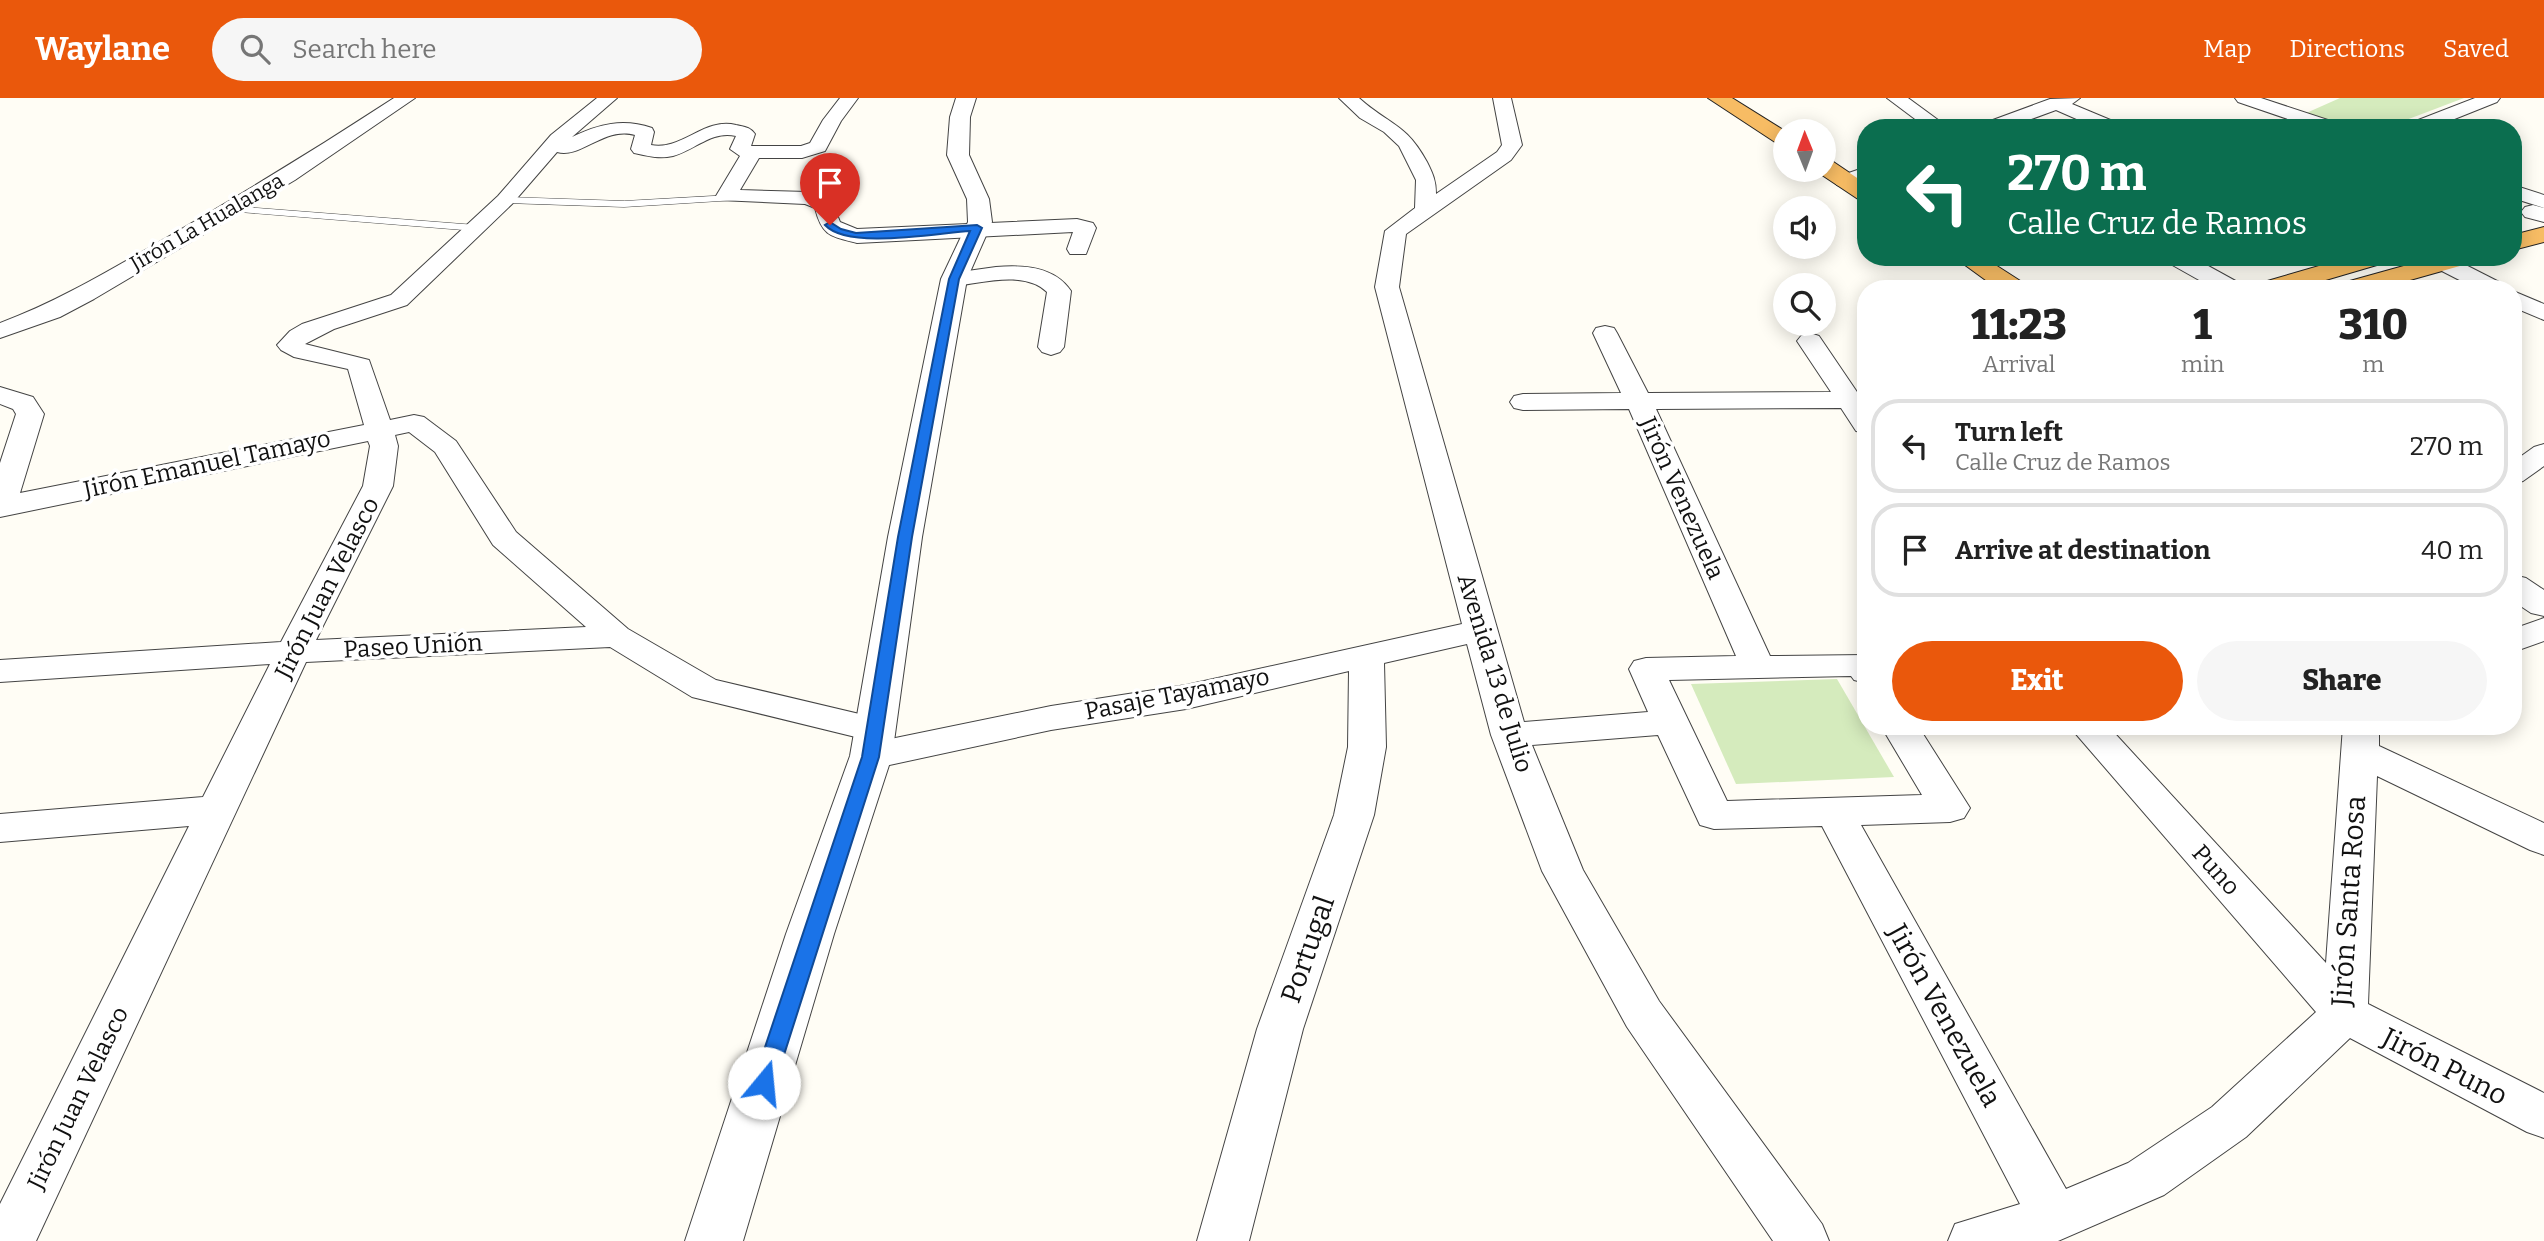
<!DOCTYPE html>
<meta charset="utf-8">
<style>
:root{--surface:#fff;--page:#f6f6f6;--text:#222;--muted:#767676;--line:#e0e0e0;--accent:#ea580c}
body{margin:0;font-family:Bitter,serif;background:var(--page);color:var(--text);height:100vh;display:flex;flex-direction:column;font-size:26px;white-space:nowrap}
*{box-sizing:border-box;margin:0}
p{font-size:23px;color:var(--muted)}
.icon{flex:none;width:38px;height:38px;fill:none;stroke:currentColor;stroke-width:2;stroke-linecap:round;stroke-linejoin:round}
.map{position:relative;flex:1;overflow:hidden}
.sheet{position:absolute;left:1857px;top:182px;width:665px;height:455px;display:flex;flex-direction:column;background:var(--surface);border-radius:28px;box-shadow:0 4px 18px #0003}
.sheet>*{flex:none}
.hud{position:absolute;left:1857px;top:21px;width:665px;height:147px;border-radius:28px;box-shadow:0 4px 18px #0003;background:#0b6e4f;color:#fff;overflow:hidden}
.needle{width:46px;rotate:359deg}
.controls{position:absolute;left:1773px;top:21px;display:grid;gap:14px}
.controls a{display:grid;place-items:center;width:63px;height:63px;border-radius:50%;background:var(--surface);box-shadow:0 4px 18px #0003;font-size:35px}
.pin{position:absolute;display:grid;place-items:center;width:60px;height:60px;color:#fff;margin:-72px -30px;border-radius:50% 50% 50% 0;rotate:-45deg;box-shadow:0 0 7px #0007}
.pin .icon{rotate:45deg}
.me{position:absolute;width:77px;margin:-38px;rotate:17deg;stroke-linejoin:round;filter:drop-shadow(0 0 5px #0008)}
.turn{display:flex;align-items:center;gap:24px;height:147px;padding:0 35px;font-size:32px}
.turn .icon{width:91px;height:91px;stroke-width:2.5}
.turn b{display:block;font-size:49px;line-height:60px}
.eta{display:flex;justify-content:space-evenly;align-items:center;height:119px;text-align:center}
.eta b{font-size:42px;font-weight:800;line-height:49px}
.action{display:flex;gap:14px;margin-top:auto;padding:14px 35px}
.action a{flex:1;height:80px;border-radius:42px;background:var(--accent);color:#fff;font-size:28px;font-weight:800;line-height:80px;text-align:center}
.action a+a{background:var(--page);color:var(--text)}
ul{padding:0;list-style:none}
li{display:flex;align-items:center;gap:21px;height:94px;margin:0 14px 10px;padding:0 21px;border:4px solid var(--line);border-radius:28px}
li div{flex:1}
li b{display:block;font-size:26px}
li em{font-style:normal}
header{display:flex;align-items:center;gap:42px;box-sizing:border-box;height:98px;padding:0 35px;background:var(--accent);color:#fff}
header strong{font-size:33px}
nav{display:flex;gap:38px;margin-inline-start:auto;font-size:24px}
.search{width:490px;height:63px;background:var(--page);display:flex;align-items:center;gap:18px;box-sizing:border-box;padding:0 24px;border-radius:38px;color:var(--muted);font-size:26px}
.map>svg:first-child{display:block}
</style>
<header>
<strong>Waylane</strong>
<div class="search"><svg class="icon" aria-label="search" viewBox="0 0 24 24"><circle cx="10" cy="10" r="6"/><path d="M15 15l6 6"/></svg>Search here</div>
<nav><a>Map</a><a>Directions</a><a>Saved</a></nav>
</header>
<div class="map">
<svg width="2544" height="1143" viewBox="0 0 2544 1143">
<rect width="100%" height="100%" fill="#fffdf5"/>
<!-- green -->
<g fill="#d5ebbd">
<path d="M2340,0H2464L2385,30H2342L2304,16Z"/>
<path d="M1837,581L1894,679L1736,686L1691,586Z"/>
</g>
<g fill="none" stroke-linecap="round" stroke-linejoin="round">
<!-- service casing -->
<g stroke="#444" stroke-width="1">
<g id="service">
<path d="M732,97L736,98V102L624,109L505,105L500,102L505,99L624,103Z"/>
<path d="M231,108L476,127L481,130L476,133L227,113L226,111Z"/>
</g>
</g>
<!-- minor casing -->
<g stroke="#444" stroke-width="2">
<g id="minor">
<path d="M394,0H415L295,82L94,201L60,219L0,240V225C59,203 112,171 166,140C244,95 319,49 394,0Z"/>
<path d="M597,0H617L572,39C599,26 623,20 652,30L654,34L651,47C682,53 704,19 736,27C745,29 750,29 755,36L751,48H801L810,45L823,22L840,0H858L841,23L825,53L802,60H759L740,92L808,94L831,102L840,124L857,131L1077,121L1093,125L1096,130L1086,156H1070L1067,151L1073,134L857,145C830,138 822,138 815,110L805,106L719,102L716,98L740,58L730,51L736,38C712,32 695,52 673,58C659,61 648,58 634,55L631,51L635,37C604,28 581,61 557,54L512,106L407,207L334,231L305,246L369,262L390,322L414,317L424,319L456,343L516,434L628,531L716,582L889,623L894,632L889,641L876,644L692,599L610,549L306,564L36,1143H0V1106L189,728L0,744V716L203,699L270,566L0,584V562L281,544L363,388L370,348L368,343L0,419V365L16,316L13,311L0,306V289L33,299L44,316L20,395L364,327L348,271L294,259L281,252L277,247L290,233L302,226L391,197L498,98L551,37ZM409,334L435,354L493,447L586,529L316,542L393,388L398,348L395,337Z"/>
<path d="M1339,0H1359C1389,27 1406,25 1427,64C1433,76 1436,83 1436,96L1497,54L1502,47L1493,0H1511L1522,47L1511,62L1406,136L1399,189L1524,624L1648,614L1629,571L1634,563L1646,560L1736,558L1629,311L1523,312L1514,310L1510,304L1514,298L1523,296L1621,295L1593,235L1596,230L1605,228L1614,230L1617,235L1648,295L1831,294L1797,243L1801,238L1810,235L1819,238L1857,294H1866V335L1856,333L1841,310L1656,311L1770,558L1866,557V585L1854,582L1851,578L1669,582L1727,703L1922,697L1881,628H1918L1970,710L1964,720L1950,724L1861,727L2066,1091L2128,1065L2212,1009L2316,914L2069,628H2108L2326,865L2343,628H2379V648L2544,725V757L2530,752L2377,678L2368,906L2544,995V1040L2527,1034L2350,940L2246,1039L2164,1097L2058,1143H1948L1955,1126L2020,1106L1822,728L1714,731L1700,727L1658,637L1532,647L1583,772L1659,903L1822,1126L1829,1143H1773L1627,929L1542,773L1491,637L1467,546L1384,565L1386,649L1374,717L1303,931L1249,1143H1197L1257,931L1334,717L1348,649L1349,573L1186,611L1051,632L871,671L858,667L852,658L858,649L871,645L1051,608L1186,587L1462,526L1375,189L1385,133L1415,110L1416,82L1399,48L1384,34L1360,20Z"/>
<path d="M1887,0H1908L1949,30H1927Z"/>
<path d="M2080,0L2072,6L2120,26L2122,30H2097L2056,12L2007,30H1980L1982,26L2050,1Z"/>
<path d="M2235,0H2261L2340,26L2342,30H2314L2238,4Z"/>
<path d="M2475,0H2500L2497,4L2432,30H2406L2408,26Z"/>
<path d="M1866,69V82L1844,89L1837,87L1834,83L1837,79Z"/>
<path d="M2513,87L2544,97V110L2513,100Z"/>
<path d="M2164,159H2192L2241,186L2245,191H2215L2167,164Z"/>
<path d="M2440,159L2452,160L2503,186L2507,191H2477L2436,170L2433,165Z"/>
<path d="M996,169C1023,167 1054,168 1071,193L1064,249L1060,254L1051,257L1042,254L1038,249L1047,194C1024,172 982,185 954,188L946,186L942,181L946,176Z"/>
<path d="M2513,193L2544,206V222L2513,209Z"/>
<path d="M2544,346V368L2523,383L2513,386V364L2534,349Z"/>
<path d="M2544,520V543L2513,554V531Z"/>
</g>
</g>
<!-- tertiary casing -->
<g stroke="#444" stroke-width="2">
<g id="tertiary">
<path d="M956,0H976L970,19L969,57L989,101L992,124L967,181L922,439L892,658L834,836L743,1143H685L786,836L850,658L888,439L941,181L968,124L967,101L947,57L950,19Z"/>
<path d="M2533,107L2544,110V124L2525,119L2521,114L2525,109Z"/>
<path d="M2513,477L2526,480L2544,492V518L2531,515L2513,503Z"/>
</g>
</g>
<!-- trunk casing -->
<g stroke="#222" stroke-width="2">
<g id="trunk">
<path d="M1708,0H1732L1785,33V48L1778,46Z"/>
<path d="M1824,62L1832,63L1866,86V103L1858,101L1816,73L1824,72Z"/>
<path d="M2544,129V144L2513,152V137Z"/>
<path d="M1954,159H1983L2025,186L2029,191H1998Z"/>
<path d="M2350,159H2390L2387,164L2295,191H2253L2257,186Z"/>
<path d="M2436,159H2477L2474,164L2378,191H2335L2339,186Z"/>
</g>
</g>
<!-- service -->
<use href="#service" fill="#fff" fill-rule="evenodd"/>
<!-- minor -->
<use href="#minor" fill="#fff" fill-rule="evenodd"/>
<!-- tertiary -->
<use href="#tertiary" fill="#fff" fill-rule="evenodd"/>
<!-- trunk -->
<use href="#trunk" fill="#f7bc64" fill-rule="evenodd"/>
</g>
<!-- route -->
<path fill="#1a73e8" stroke="#114b97" stroke-width="2" d="M830,124L841,131L856,135L977,127L982,130L959,181L912,439L879,659L775,985L771,991L764,994L756,991L753,985L862,659L898,439L949,181L970,133C937,135 848,152 825,127Z"/>
<g text-anchor="middle" stroke-width="7" stroke-linejoin="round" paint-order="stroke">
<!-- far-street labels -->
<g font-size="21" fill="#111" stroke="#fff">
<text transform="translate(207 124) rotate(-30)" y="7">Jirón La Hualanga</text>
</g>
<!-- street labels -->
<g font-size="24" fill="#111" stroke="#fff">
<text transform="translate(207 366) rotate(-12)" y="8">Jirón Emanuel Tamayo</text>
<text transform="translate(1682 400) rotate(66)" y="8">Jirón Venezuela</text>
<text transform="translate(327 490) rotate(-63)" y="8">Jirón Juan Velasco</text>
<text transform="translate(413 548) rotate(-3)" y="8">Paseo Unión</text>
<text transform="translate(1495 575) rotate(73)" y="8">Avenida 13 de Julio</text>
<text transform="translate(1177 596) rotate(-11)" y="8">Pasaje Tayamayo</text>
<text transform="translate(2216 772) rotate(48)" y="8">Puno</text>
<text transform="translate(78 1000) rotate(-64)" y="8">Jirón Juan Velasco</text>
</g>
<!-- near-street labels -->
<g font-size="28" fill="#111" stroke="#fff">
<text transform="translate(2348 803) rotate(-86)" y="10">Jirón Santa Rosa</text>
<text transform="translate(1307 851) rotate(-71)" y="10">Portugal</text>
<text transform="translate(1945 917) rotate(61)" y="10">Jirón Venezuela</text>
<text transform="translate(2445 968) rotate(27)" y="10">Jirón Puno</text>
</g>
</g>
</svg>
<div class="controls">
<a><svg class="needle" viewBox="-14 -14 28 28"><path d="M0-13l5 13h-10z" fill="#e53935"/><path d="M0 13l5-13h-10z" fill="#767676"/></svg></a>
<a><svg class="icon" aria-label="sound" viewBox="0 0 24 24"><path d="M4 9h4l5-4v14l-5-4H4zM17 9q2 3 0 6"/></svg></a>
<a><svg class="icon" aria-label="search" viewBox="0 0 24 24"><circle cx="10" cy="10" r="6"/><path d="M15 15l6 6"/></svg></a>
</div>
<div class="pin" style="left:830px;top:127px;background:#d93025"><svg class="icon" aria-label="arrive" viewBox="0 0 24 24"><path d="M6 21V4h12l-3 4 3 4H6"/></svg></div>
<svg class="me" style="left:764px;top:985px" viewBox="-20 -20 40 40"><circle r="19" fill="#fff"/><path d="M0-13L10 11 0 6-10 11z" fill="#1a73e8"/></svg>
<div class="hud">
<div class="turn"><svg class="icon" aria-label="left" viewBox="0 0 24 24"><path d="M17 20v-9H6M10 6l-5 5 5 5"/></svg><div><b>270 m</b>Calle Cruz de Ramos</div></div>
</div>
<section class="sheet">
<div class="eta">
<div><b>11:23</b><p>Arrival</p></div>
<div><b>1</b><p>min</p></div>
<div><b>310</b><p>m</p></div>
</div>
<ul>
<li><svg class="icon" aria-label="left" viewBox="0 0 24 24"><path d="M17 20v-9H6M10 6l-5 5 5 5"/></svg><div><b>Turn left</b><p>Calle Cruz de Ramos</p></div><em>270 m</em></li>
<li><svg class="icon" aria-label="arrive" viewBox="0 0 24 24"><path d="M6 21V4h12l-3 4 3 4H6"/></svg><div><b>Arrive at destination</b></div><em>40 m</em></li>
</ul>
<div class="action"><a>Exit</a><a>Share</a></div>
</section>
</div>
